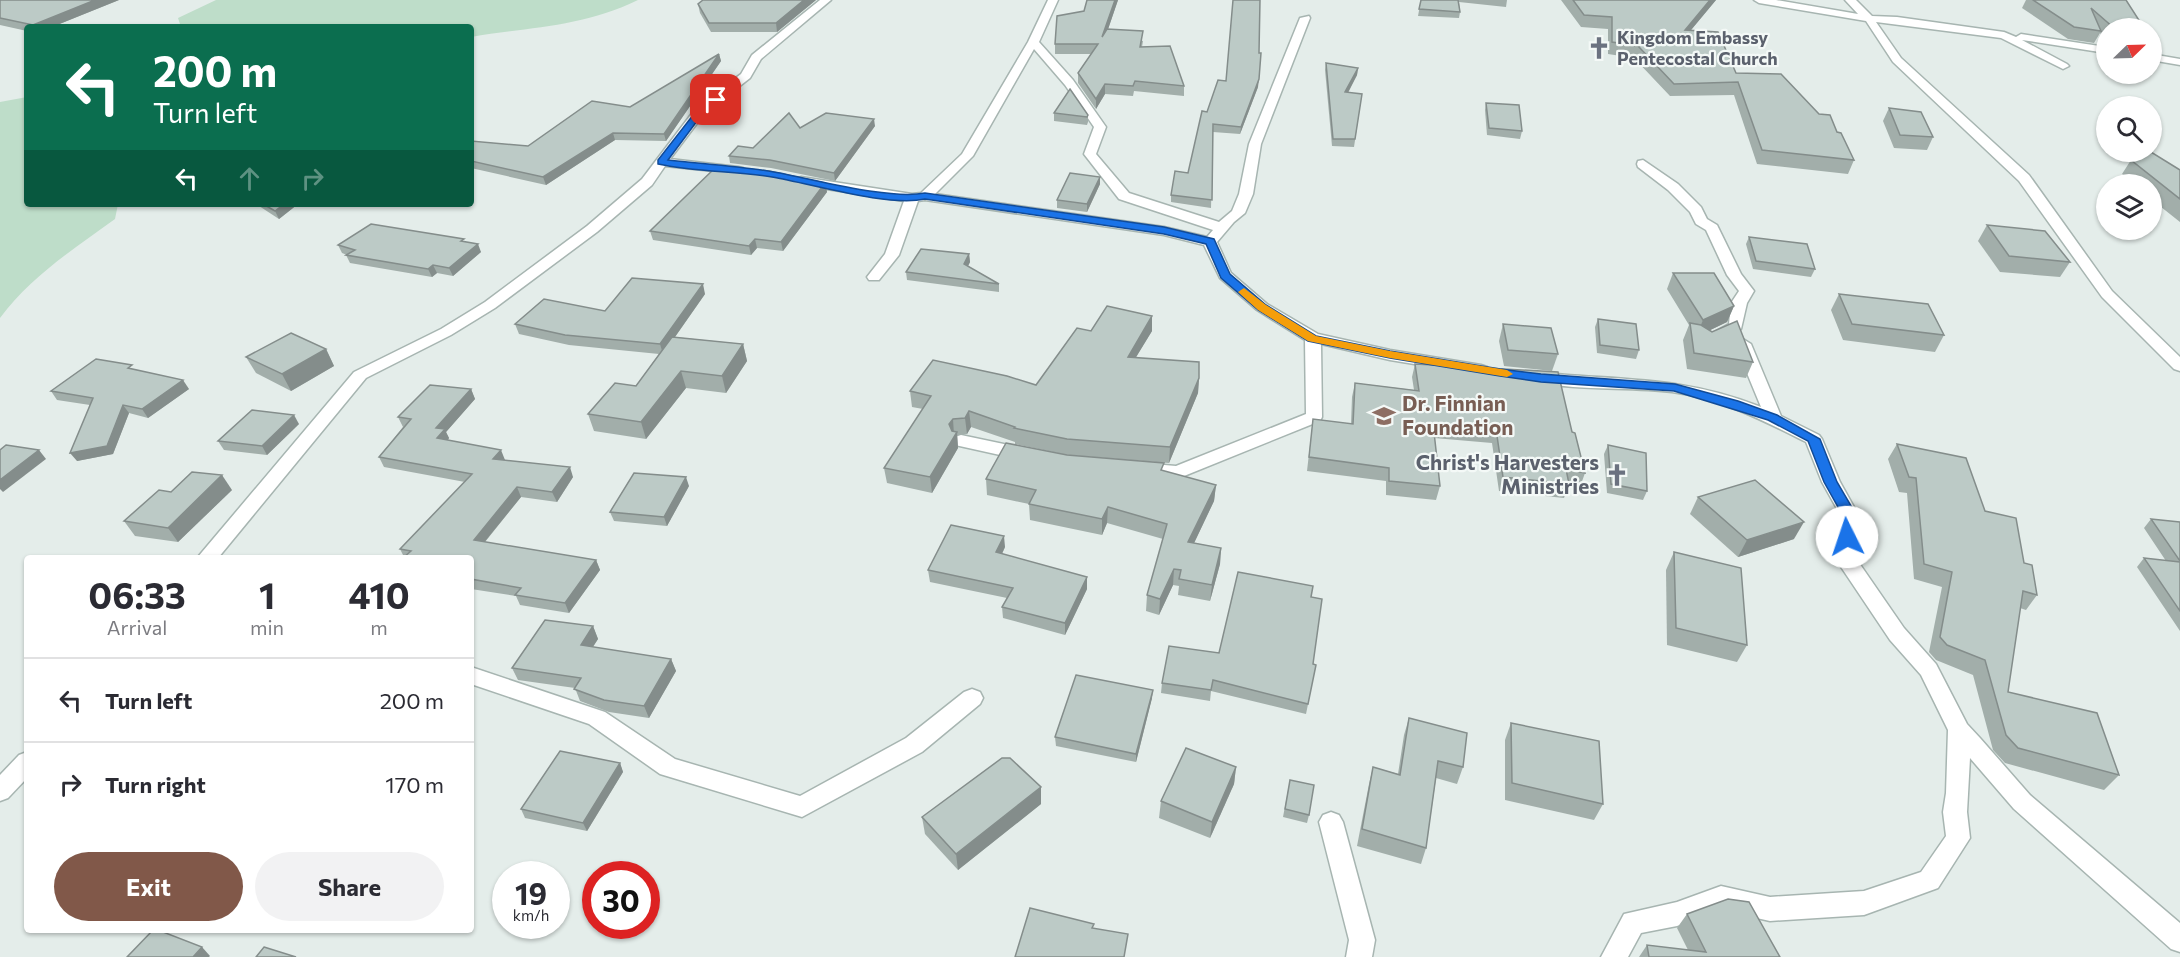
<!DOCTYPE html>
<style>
:root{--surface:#fff;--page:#f2f2f3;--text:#2b2b33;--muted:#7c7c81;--line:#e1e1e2;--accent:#815849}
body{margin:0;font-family:Commissioner,sans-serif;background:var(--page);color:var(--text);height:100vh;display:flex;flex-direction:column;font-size:22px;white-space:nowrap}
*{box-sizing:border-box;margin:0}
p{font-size:20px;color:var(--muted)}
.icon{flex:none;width:33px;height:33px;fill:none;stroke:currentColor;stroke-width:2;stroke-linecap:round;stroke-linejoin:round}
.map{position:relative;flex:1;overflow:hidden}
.drawer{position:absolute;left:24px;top:555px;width:450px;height:378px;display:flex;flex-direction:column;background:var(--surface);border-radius:6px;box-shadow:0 2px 4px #0004}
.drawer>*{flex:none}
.guide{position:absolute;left:24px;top:24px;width:450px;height:183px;border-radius:6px;box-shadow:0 2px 4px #0004;background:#0b6e4f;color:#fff;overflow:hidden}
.needle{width:39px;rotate:67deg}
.fabs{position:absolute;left:2096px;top:18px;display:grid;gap:12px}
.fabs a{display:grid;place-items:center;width:66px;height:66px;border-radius:50%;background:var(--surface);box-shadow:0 2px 4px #0004;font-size:30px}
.speed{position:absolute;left:492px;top:861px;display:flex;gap:12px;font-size:30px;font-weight:700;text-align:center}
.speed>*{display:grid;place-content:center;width:78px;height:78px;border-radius:50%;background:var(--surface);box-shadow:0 2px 4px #0004;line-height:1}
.speed small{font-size:15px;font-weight:400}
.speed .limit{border:9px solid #d22;background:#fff;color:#111}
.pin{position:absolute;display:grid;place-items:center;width:51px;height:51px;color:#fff;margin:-26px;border-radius:12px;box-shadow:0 3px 9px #0006}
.me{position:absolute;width:66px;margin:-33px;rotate:356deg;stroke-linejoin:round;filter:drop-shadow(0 0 4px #0008)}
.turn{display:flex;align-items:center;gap:21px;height:126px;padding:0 30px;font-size:27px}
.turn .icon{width:78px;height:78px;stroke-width:2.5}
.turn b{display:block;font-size:42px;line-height:51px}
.lanes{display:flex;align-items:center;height:57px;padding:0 30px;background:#0003;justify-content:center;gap:30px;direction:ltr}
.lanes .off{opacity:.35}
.eta{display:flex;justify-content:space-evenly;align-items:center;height:102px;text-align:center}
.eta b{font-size:36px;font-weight:700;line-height:42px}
.action{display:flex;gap:12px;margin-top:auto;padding:12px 30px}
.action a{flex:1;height:69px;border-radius:36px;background:var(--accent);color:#fff;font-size:24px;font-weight:700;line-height:69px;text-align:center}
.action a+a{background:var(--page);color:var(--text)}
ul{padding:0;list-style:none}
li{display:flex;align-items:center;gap:18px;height:84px;padding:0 30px;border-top:2px solid var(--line)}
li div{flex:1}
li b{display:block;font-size:22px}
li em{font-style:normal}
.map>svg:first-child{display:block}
</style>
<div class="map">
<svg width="2180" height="957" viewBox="0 0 2180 957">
<rect width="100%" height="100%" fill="#e4edea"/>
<!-- green -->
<g fill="#beddc9">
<path d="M216,0H638C583,27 530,27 471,37V27H181L178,18Z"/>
<path d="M27,97V204H118L115,219C75,248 30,277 0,318V102Z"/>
</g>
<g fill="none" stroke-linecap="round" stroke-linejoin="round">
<!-- street casing -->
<g stroke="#a7b5b1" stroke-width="3">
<g id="street">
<path d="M820,0H831L761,59L750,78L704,114L670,159L738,167L743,168L744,171L743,174L665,166L652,185L597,232L495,308L451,335L366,378L218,558H197L354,372L441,329L485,302L587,226L642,179L696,108L741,74L752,55Z"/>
<path d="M1048,0H1058L1039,42L1073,80L1106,127L1096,154L1129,193L1219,222L1232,211L1239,194L1249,144L1300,18L1309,16L1310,18L1261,144L1253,194L1245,213L1234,222L1217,242L1231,273L1267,304L1318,334L1390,350L1481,365L1487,367L1489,370L1487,373L1481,375L1390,360L1321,344L1322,417L1320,421L1184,476C1170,480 1149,477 1135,473L1132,469L1135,465L1141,463L1176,466L1306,414L1305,340L1257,310L1220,278L1204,245L1164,235L925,200L918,201L899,255L879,280H869L867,277L885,254L904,201L801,185L794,181L801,177L912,194L921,193L962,154L1028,42ZM1034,49L1065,85L1094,127L1084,154L1119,199L1213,230L1207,237L1164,227L935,194L973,156Z"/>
<path d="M1754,0H1776L1858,14L1845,0H1856L1872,16L1897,17L2004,32L2016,37L2021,34L2106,47V53L2022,40L2067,64L2069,66L2063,69L2001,38L1876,22L1901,58L2029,175L2112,291L2180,357V371L2174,369L2102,297L2019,181L1893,62L1866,21L1759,3Z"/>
<path d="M2151,54L2180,59V65L2151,60Z"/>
<path d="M1643,160L1678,184L1701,207L1707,219L1717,225L1741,274L1754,291L1747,303L1741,329L1719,339L1711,334L1729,324L1731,303L1739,291L1727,275L1706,230L1696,224L1690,212L1668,190L1638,167L1637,164L1638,161Z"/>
<path d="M1743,339L1751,344L1781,416L1819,435L1822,439L1840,482L1859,516L1855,557L1904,628L1936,664L1967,724L1980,738L2030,795L2180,923V952L2171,949L2014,809L1970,758L1967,812L1970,838L1938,888L1864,915L1770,921L1721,910L1677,926L1641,933L1628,957H1601L1624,914L1677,902L1721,886L1770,897L1864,891L1921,872L1946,836L1943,812L1946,793L1948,730L1921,675L1890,640L1835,558L1841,516L1822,482L1806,442C1764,421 1720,398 1672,392C1625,386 1575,392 1529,380L1527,377L1535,372C1616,381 1682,375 1761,407L1735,344Z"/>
<path d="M961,435L1027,449L1033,451L1036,455L1033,459L1027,461L955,445L952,441L955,437Z"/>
<path d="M471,667L605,712L675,759L800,796L906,738L964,692L972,689L980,692L983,698L980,704L922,752L802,817L660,774L589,724L471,684Z"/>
<path d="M27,752V778L8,798L0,801V775L19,755Z"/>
<path d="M1331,812L1339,815L1343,822L1375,940L1372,957H1346L1349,940L1319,822L1323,815Z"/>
</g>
</g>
<!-- street -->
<use href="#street" fill="#fff" fill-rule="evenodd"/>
</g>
<!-- wall -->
<g fill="#a2aeaa">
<path d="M0,0H119L52,27H27V31L0,25Z"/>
<path d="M816,0L777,32H711L700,13L698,4Z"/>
<path d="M1087,0H1118L1108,29L1143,41L1142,47L1184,86V96L1134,91L1133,96L1105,94L1096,109L1078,83V73L1091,54H1055V44L1084,11Z"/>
<path d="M1421,0H1507L1506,7L1459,2L1460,12L1459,18L1418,16Z"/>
<path d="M1561,0H1716L1691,30L1736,73L1837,132L1854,160L1848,174L1757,164L1734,95L1670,96L1634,58L1608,54V29L1581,27Z"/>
<path d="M2026,0H2126L2144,28H2106V39L2100,33L2094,43L2068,39L2022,8Z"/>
<path d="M719,54L721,61L666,141L615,140L546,185L471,168V141L528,146L630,107Z"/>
<path d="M1326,63L1358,68L1357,75L1348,93L1362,94L1354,147L1332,146L1325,70Z"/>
<path d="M1258,87L1240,134L1213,132L1211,208L1171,202V195L1188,173L1207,112Z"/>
<path d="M1486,103L1522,131L1520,139L1487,135L1485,110Z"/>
<path d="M1889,108L1933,137L1927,150L1894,148L1883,121Z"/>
<path d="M1054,113L1088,115V122L1087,125L1054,121Z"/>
<path d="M875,126L835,181L771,168L730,163L729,156L753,148L800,128Z"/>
<path d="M2131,160L2180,170V222L2151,199V184H2134L2122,174Z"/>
<path d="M1100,177V184L1087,212L1057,208V200Z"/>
<path d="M825,183L827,192L783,251L757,248L751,255L653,240L650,231Z"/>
<path d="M256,204H298L279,219Z"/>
<path d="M1987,225L2070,262L2060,277L2000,272L1978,241Z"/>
<path d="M1749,237L1815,269L1811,277L1753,269L1746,244Z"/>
<path d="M466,242L481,252L453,276L437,273L432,277L350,263L346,255H347L342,253L338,245Z"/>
<path d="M969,254L970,262L968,266L999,284V292L907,280L906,272Z"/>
<path d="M1673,273L1734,306L1727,322L1710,330L1753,362L1746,378L1687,369L1683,340L1689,325L1667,289Z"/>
<path d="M705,294L675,337L743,344L747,361L726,393L686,388L646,439L594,431L588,414L636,386L659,354L569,345L519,334L515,324L605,311Z"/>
<path d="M1839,294L1944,335L1935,352L1843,340L1831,310Z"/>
<path d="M1598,319L1639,350L1636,359L1597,353L1595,327Z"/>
<path d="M1503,324L1558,354L1552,371L1504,366L1499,341Z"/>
<path d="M1091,331H1152L1136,357L1199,378L1198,393L1169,463L1067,455L1015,444V442L971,427L967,434L957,435L958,448L932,493L887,483L884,468L923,409L912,407L910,391L1036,385Z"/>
<path d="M326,349L334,366L291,391L256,373L246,357Z"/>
<path d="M1415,364L1572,432L1585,473L1580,487L1569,485L1564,498L1499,491L1492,443L1434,438L1440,486L1436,500L1386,495V481L1307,471L1313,419L1351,424L1352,397L1355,383L1414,390L1412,377Z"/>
<path d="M135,370L189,389L148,418L129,413L113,454L77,461L90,405L57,400L51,391Z"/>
<path d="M471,389L475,399L446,432L449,438L448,440L505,460L573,477L557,502L521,497L485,542L596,560L600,570L569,613L520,605L516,596L471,589V558L404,557L400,549L465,482L384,467L379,457L403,427L398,417Z"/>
<path d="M299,424L267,455L224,450L218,441Z"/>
<path d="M1897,444L1985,511L2024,563L2037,595L2026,610L2020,608L2008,692L2119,775L2104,790L2005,763L1993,750L1973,675L1936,660L1929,652L1942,587L1914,579L1907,493L1899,492L1888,459Z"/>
<path d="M1608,445L1647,491L1643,500L1607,493L1604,454Z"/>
<path d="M1067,455L1163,471L1216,485L1214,501L1194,543L1221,548L1220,564L1210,601L1178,595L1179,586L1173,585L1159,615L1146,611L1147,595L1163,539L1107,523L1102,535L1030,520L1029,504L987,495L986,479Z"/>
<path d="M689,486L667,526L614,521L610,512Z"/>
<path d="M232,490L178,542L135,536L124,521L171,492Z"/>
<path d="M1698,497L1794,539L1738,557L1690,514Z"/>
<path d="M2151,519L2180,522V631L2137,567L2144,558L2166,561L2144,528Z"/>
<path d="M1005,547L1002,554L1087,589L1065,635L1003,618L1002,607L1007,598L930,582L928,570Z"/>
<path d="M1674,552L1747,645L1737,662L1667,645L1666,570Z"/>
<path d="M1311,597L1313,664L1316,665L1306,714L1211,691L1210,701L1161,693L1162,683L1219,653Z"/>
<path d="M593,626L598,639L593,647L671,659L676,671L649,718L609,712L580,701L575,688L518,680L512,668Z"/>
<path d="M1152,698L1136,762L1056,746L1055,737Z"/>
<path d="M1409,718L1463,767L1457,784L1436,778L1426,848L1421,864L1357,846L1369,784L1373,767L1398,774L1404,735Z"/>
<path d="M1511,723L1603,804L1594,820L1505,800V740Z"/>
<path d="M620,763L623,772L587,831L525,818L521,809Z"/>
<path d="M1236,767L1234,784L1210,838L1159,818L1161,801Z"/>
<path d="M1290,780L1309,815L1307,823L1283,817Z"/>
<path d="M1041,804L958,870L925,834L922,817Z"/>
<path d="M1687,914L1780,957H1639L1647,945L1688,950L1677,928Z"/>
</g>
<!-- shaded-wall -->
<g fill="#848d8b">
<path d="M95,0H119L52,27H34L33,25Z"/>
<path d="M804,0H816L777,32L776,23Z"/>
<path d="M1115,0H1118L1102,47V37Z"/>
<path d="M1710,0H1716L1681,42L1685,30Z"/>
<path d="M719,54L721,61L666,141L664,134Z"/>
<path d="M1358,68L1357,75L1344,100L1345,92Z"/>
<path d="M1259,79L1258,87L1240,134L1241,127Z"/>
<path d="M1105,84V94L1096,109V99Z"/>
<path d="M874,119L875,126L835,181L834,173Z"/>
<path d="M613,133L615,140L546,185L543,177Z"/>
<path d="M1100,177V184L1087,212V204Z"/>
<path d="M825,183L827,192L783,251L781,242Z"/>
<path d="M284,204H298L279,219L275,211Z"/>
<path d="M755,239L757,248L751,255L749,246Z"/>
<path d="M478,244L481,252L453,276L449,268Z"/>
<path d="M969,254L970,262L965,272L964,264Z"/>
<path d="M433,265L437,273L432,277L428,269Z"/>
<path d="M703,284L705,294L663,354L660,344Z"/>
<path d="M1734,306L1727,322L1696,337L1703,320Z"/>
<path d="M1152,316V331L1127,372L1128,357Z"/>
<path d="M743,344L747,361L726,393L722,376Z"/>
<path d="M326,349L334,366L291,391L282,374Z"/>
<path d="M681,371L686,388L646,439L641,422Z"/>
<path d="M1199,378L1198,393L1169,463L1170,447Z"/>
<path d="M183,380L189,389L148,418L142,409Z"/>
<path d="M471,389L475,399L446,432L449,438L442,448L437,438L436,428Z"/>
<path d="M123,405L129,413L113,454L77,461L70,453Z"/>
<path d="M969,411L971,427L967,434L965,418Z"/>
<path d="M294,415L299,424L267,455L262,446Z"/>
<path d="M953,419L954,435L949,424Z"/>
<path d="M957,432L958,448L932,493L930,477Z"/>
<path d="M39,450L46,459L3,492L0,489V480Z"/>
<path d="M501,450L505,460L493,459Z"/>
<path d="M570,467L573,477L557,502L552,492Z"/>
<path d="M222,475L232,490L178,542L168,528Z"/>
<path d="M686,477L689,486L667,526L664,517Z"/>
<path d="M1216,485L1214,501L1187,558L1188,542Z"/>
<path d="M517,487L521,497L478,550L474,540Z"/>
<path d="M1108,507L1107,523L1102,535V519Z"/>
<path d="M1804,522L1794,539L1738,557L1747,540Z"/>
<path d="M1004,536L1005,547L997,564L996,552Z"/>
<path d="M1221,548L1220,564L1210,601L1212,585Z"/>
<path d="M596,560L600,570L569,613L565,603Z"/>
<path d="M1174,569L1173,585L1159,615L1160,599Z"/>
<path d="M1087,577V589L1065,635V623Z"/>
<path d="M593,626L598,639L586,657L581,645Z"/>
<path d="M671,659L676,671L649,718L644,706Z"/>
<path d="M1153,690L1152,698L1136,762V754Z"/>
<path d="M620,763L623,772L587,831L583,823Z"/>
<path d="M1236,767L1234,784L1210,838L1212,822Z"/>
<path d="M1041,787V804L958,870L956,854Z"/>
<path d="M202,947L210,956L209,957H193Z"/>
</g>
<!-- building -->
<g fill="#bccac6" stroke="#848d8b" stroke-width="1.5">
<path d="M0,0H95L33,25L0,18Z"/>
<path d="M703,0H804L776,23H709L698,4Z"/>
<path d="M1087,0H1115L1102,37L1107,29L1143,31L1140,47L1170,46L1184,86L1135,81L1133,86L1105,84L1096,99L1078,73L1098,44H1055L1057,16L1084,11Z"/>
<path d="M1233,0H1260L1259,53H1261L1259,79L1241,127L1213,124L1212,200L1171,195L1175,171L1188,173L1202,111L1207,112L1218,80L1226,81Z"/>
<path d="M1421,0H1458L1460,12L1419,9Z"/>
<path d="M1573,0H1710L1685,30L1718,32L1736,73L1781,74L1819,114L1830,115L1837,132L1841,133L1854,160L1762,150L1738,82L1674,84L1638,46L1612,42V17L1584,15Z"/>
<path d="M2033,0H2126L2144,28H2114L2091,8L2101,31L2074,27Z"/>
<path d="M719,54L664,134L613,133L543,177L471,161V141L528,146L592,101L630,107Z"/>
<path d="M1326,63L1358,68L1345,92L1362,94L1355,139H1333Z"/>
<path d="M1070,89L1088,115L1087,117L1054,113Z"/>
<path d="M1486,103L1519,105L1522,131L1489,128Z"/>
<path d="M1889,108L1921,112L1933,137L1900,135Z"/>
<path d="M789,113L800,128L826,113L874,119L834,173L770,160L729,156L738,146L753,148Z"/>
<path d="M2137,152H2151L2180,170V199L2131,160Z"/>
<path d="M717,166L769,171L825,183L781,242L755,239L749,246L650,231Z"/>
<path d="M1070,173L1100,177L1087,204L1057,200Z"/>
<path d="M263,204H284L275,211Z"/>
<path d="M371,224L464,239L461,241L478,244L449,268L433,265L428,269L346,255L355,250L338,245Z"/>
<path d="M1987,225L2045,231L2070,262L2009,256Z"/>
<path d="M1749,237L1807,244L1815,269L1756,261Z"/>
<path d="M921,249L969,254L964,264L999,284L906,272Z"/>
<path d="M1673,273H1714L1734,306L1703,320Z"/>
<path d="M632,278L703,284L660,344L565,335L515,324L544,299L605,311Z"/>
<path d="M1839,294L1928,304L1944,335L1852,324Z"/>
<path d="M1107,306L1152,316L1128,357L1199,362V378L1170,447L1067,439L1014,428L1015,427L969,411L965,418L953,419L949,424L952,431L957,432L930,477L884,468L931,396L910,391L933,360L1007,376L1036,385L1077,328L1091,331Z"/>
<path d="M1598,319L1636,324L1639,350L1600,345Z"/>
<path d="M1737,321L1753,362L1694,353L1690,323L1701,325L1712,332Z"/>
<path d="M1503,324L1551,328L1558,354L1508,350Z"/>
<path d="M291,333L326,349L282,374L246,357Z"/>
<path d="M672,337L743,344L722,376L681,371L641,422L588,414L615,383L636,386Z"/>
<path d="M96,359L132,365L128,368L183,380L142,409L123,405L107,446L70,453L93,398L51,391Z"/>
<path d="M1415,364L1558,372L1572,432L1575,433L1585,473L1566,469L1569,484L1503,477L1496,429L1433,423L1440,486L1389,481V468L1309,457L1313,419L1353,424L1355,383L1419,391Z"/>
<path d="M430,385L471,389L436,428L445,429L437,438L501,450L493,459L570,467L552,492L517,487L474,540L596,560L565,603L515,595L521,588L471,579V558H403L411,551L400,549L472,474L379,457L411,419L398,417Z"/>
<path d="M252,410L294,415L262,446L218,441Z"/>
<path d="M1006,443L1067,455L1164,463L1161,470L1216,485L1188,542L1221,548L1212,585L1179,579L1181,570L1174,569L1160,599L1147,595L1167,524L1108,507L1102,519L1029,504L1036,490L986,479Z"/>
<path d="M1897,444L1966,458L1985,511L2016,518L2024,563L2032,565L2037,595L2023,591L2008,692L2097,713L2119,775L2018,748L2006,735L1985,660L1947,645L1940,637L1952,572L1924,564L1916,478L1909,477Z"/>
<path d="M6,445L39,450L0,480V450Z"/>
<path d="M1608,445L1646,453L1647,491L1611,484Z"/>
<path d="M192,472L222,475L168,528L124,521L159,490L171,492Z"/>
<path d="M634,473L686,477L664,517L610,512Z"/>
<path d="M1755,480L1804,522L1747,540L1698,497Z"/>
<path d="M2151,519L2180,522V561Z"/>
<path d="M951,525L1004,536L996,552L1087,577L1065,623L1002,607L1013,588L928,570Z"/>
<path d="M1674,552L1741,568L1747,645L1676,628Z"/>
<path d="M2144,558L2180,562V611Z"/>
<path d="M1238,572L1313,586L1311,597L1322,599L1313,664L1316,665L1308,704L1213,680L1211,690L1162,683L1169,646L1219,653Z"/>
<path d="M545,620L593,626L581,645L671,659L644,706L604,700L574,689L581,678L512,668Z"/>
<path d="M1076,675L1153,690L1136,754L1055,737Z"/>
<path d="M1409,718L1467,733L1463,767L1438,761L1426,848L1362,829L1373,767L1400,775Z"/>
<path d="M1511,723L1599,741L1603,804L1512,783Z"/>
<path d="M1186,748L1236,767L1212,822L1161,801Z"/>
<path d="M560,751L620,763L583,823L521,809Z"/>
<path d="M1002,758H1010L1041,787L956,854L922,817Z"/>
<path d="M1290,780L1314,785L1309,815L1285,809Z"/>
<path d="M1728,899L1749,902L1780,957H1649L1647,945L1706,952L1687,914Z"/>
<path d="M1030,908L1094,924L1092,928L1128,934L1124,957H1015Z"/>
<path d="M153,930H158L202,947L193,957H127Z"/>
<path d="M264,947L296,957H256Z"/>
</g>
<!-- route -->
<path fill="#1a73e8" stroke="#114b97" stroke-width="1.5" d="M716,97L720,100L719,102L703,113L668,160C704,164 740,166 774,172C814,179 888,200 925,193L1164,227L1214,239L1230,274L1266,305L1316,336L1390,351L1500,369L1541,374L1675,384L1738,401L1777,415L1820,439L1837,482L1857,516L1854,537L1847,542L1840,537L1843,516L1824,482L1808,441L1768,420L1674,391L1541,382L1500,376L1390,358L1308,341L1258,310L1221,278L1206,244L1164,234L925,199C887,207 813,184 772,177C735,171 695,172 658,164V160L697,110Z"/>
<!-- slow -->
<path fill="#f59e0b" d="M1244,288L1266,305L1316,336L1390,351L1507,370L1513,374L1507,377L1390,358L1308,341L1258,310L1238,292Z"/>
<!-- icons -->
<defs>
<g id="church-bare" transform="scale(1.8)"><path d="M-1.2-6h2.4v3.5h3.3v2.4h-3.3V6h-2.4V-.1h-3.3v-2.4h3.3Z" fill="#6b7280" stroke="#f4f9f7" stroke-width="2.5" paint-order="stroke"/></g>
<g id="school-bare" transform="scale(1.8)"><path d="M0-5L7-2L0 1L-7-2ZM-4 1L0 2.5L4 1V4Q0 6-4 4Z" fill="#8d6e63" stroke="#f4f9f7" stroke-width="2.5" paint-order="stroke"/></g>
</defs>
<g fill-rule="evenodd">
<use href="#church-bare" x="1599" y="48"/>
<use href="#school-bare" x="1384" y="416"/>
<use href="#church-bare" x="1617" y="475"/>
</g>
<g text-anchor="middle" stroke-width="4.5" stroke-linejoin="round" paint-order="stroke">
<!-- far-worship labels -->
<g font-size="18" font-weight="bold" fill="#5b616d" stroke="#f4f9f7" text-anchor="start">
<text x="1617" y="44">Kingdom Embassy<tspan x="1617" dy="21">Pentecostal Church</tspan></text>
</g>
<!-- education labels -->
<g font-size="21" font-weight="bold" fill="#785e54" stroke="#f4f9f7" text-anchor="start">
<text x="1402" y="411">Dr. Finnian<tspan x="1402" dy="24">Foundation</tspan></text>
</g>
<!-- worship labels -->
<g font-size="21" font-weight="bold" fill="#5b616d" stroke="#f4f9f7" text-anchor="end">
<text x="1599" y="470">Christ's Harvesters<tspan x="1599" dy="24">Ministries</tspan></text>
</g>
</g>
</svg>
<div class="fabs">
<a><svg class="needle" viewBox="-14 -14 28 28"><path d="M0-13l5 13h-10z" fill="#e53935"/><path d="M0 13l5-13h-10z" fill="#7c7c81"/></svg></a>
<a><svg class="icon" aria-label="search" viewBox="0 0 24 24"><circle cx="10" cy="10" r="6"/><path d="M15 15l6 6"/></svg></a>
<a><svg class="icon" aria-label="layers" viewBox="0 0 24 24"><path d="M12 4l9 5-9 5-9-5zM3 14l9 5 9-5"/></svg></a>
</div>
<div class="speed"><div>19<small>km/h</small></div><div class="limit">30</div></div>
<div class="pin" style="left:716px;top:100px;background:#d93025"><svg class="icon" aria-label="arrive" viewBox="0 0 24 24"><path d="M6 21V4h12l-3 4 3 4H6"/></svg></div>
<svg class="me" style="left:1847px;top:537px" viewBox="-20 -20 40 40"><circle r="19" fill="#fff"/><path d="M0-13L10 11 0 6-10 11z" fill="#1a73e8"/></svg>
<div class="guide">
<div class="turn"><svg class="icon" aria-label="left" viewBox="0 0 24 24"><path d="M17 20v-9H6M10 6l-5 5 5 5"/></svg><div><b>200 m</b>Turn left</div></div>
<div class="lanes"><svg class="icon" aria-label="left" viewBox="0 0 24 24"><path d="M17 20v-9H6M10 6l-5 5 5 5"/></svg><svg class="icon off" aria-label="ahead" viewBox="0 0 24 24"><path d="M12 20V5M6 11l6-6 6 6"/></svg><svg class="icon off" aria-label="right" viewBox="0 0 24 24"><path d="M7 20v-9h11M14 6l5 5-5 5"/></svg></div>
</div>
<section class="drawer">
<div class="eta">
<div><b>06:33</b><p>Arrival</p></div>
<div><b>1</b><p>min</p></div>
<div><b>410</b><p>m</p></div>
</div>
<ul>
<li><svg class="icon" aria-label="left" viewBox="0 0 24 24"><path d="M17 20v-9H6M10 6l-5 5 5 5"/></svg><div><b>Turn left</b></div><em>200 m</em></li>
<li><svg class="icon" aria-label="right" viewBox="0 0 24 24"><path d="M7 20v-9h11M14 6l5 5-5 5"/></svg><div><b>Turn right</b></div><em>170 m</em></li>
</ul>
<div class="action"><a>Exit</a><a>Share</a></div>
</section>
</div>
